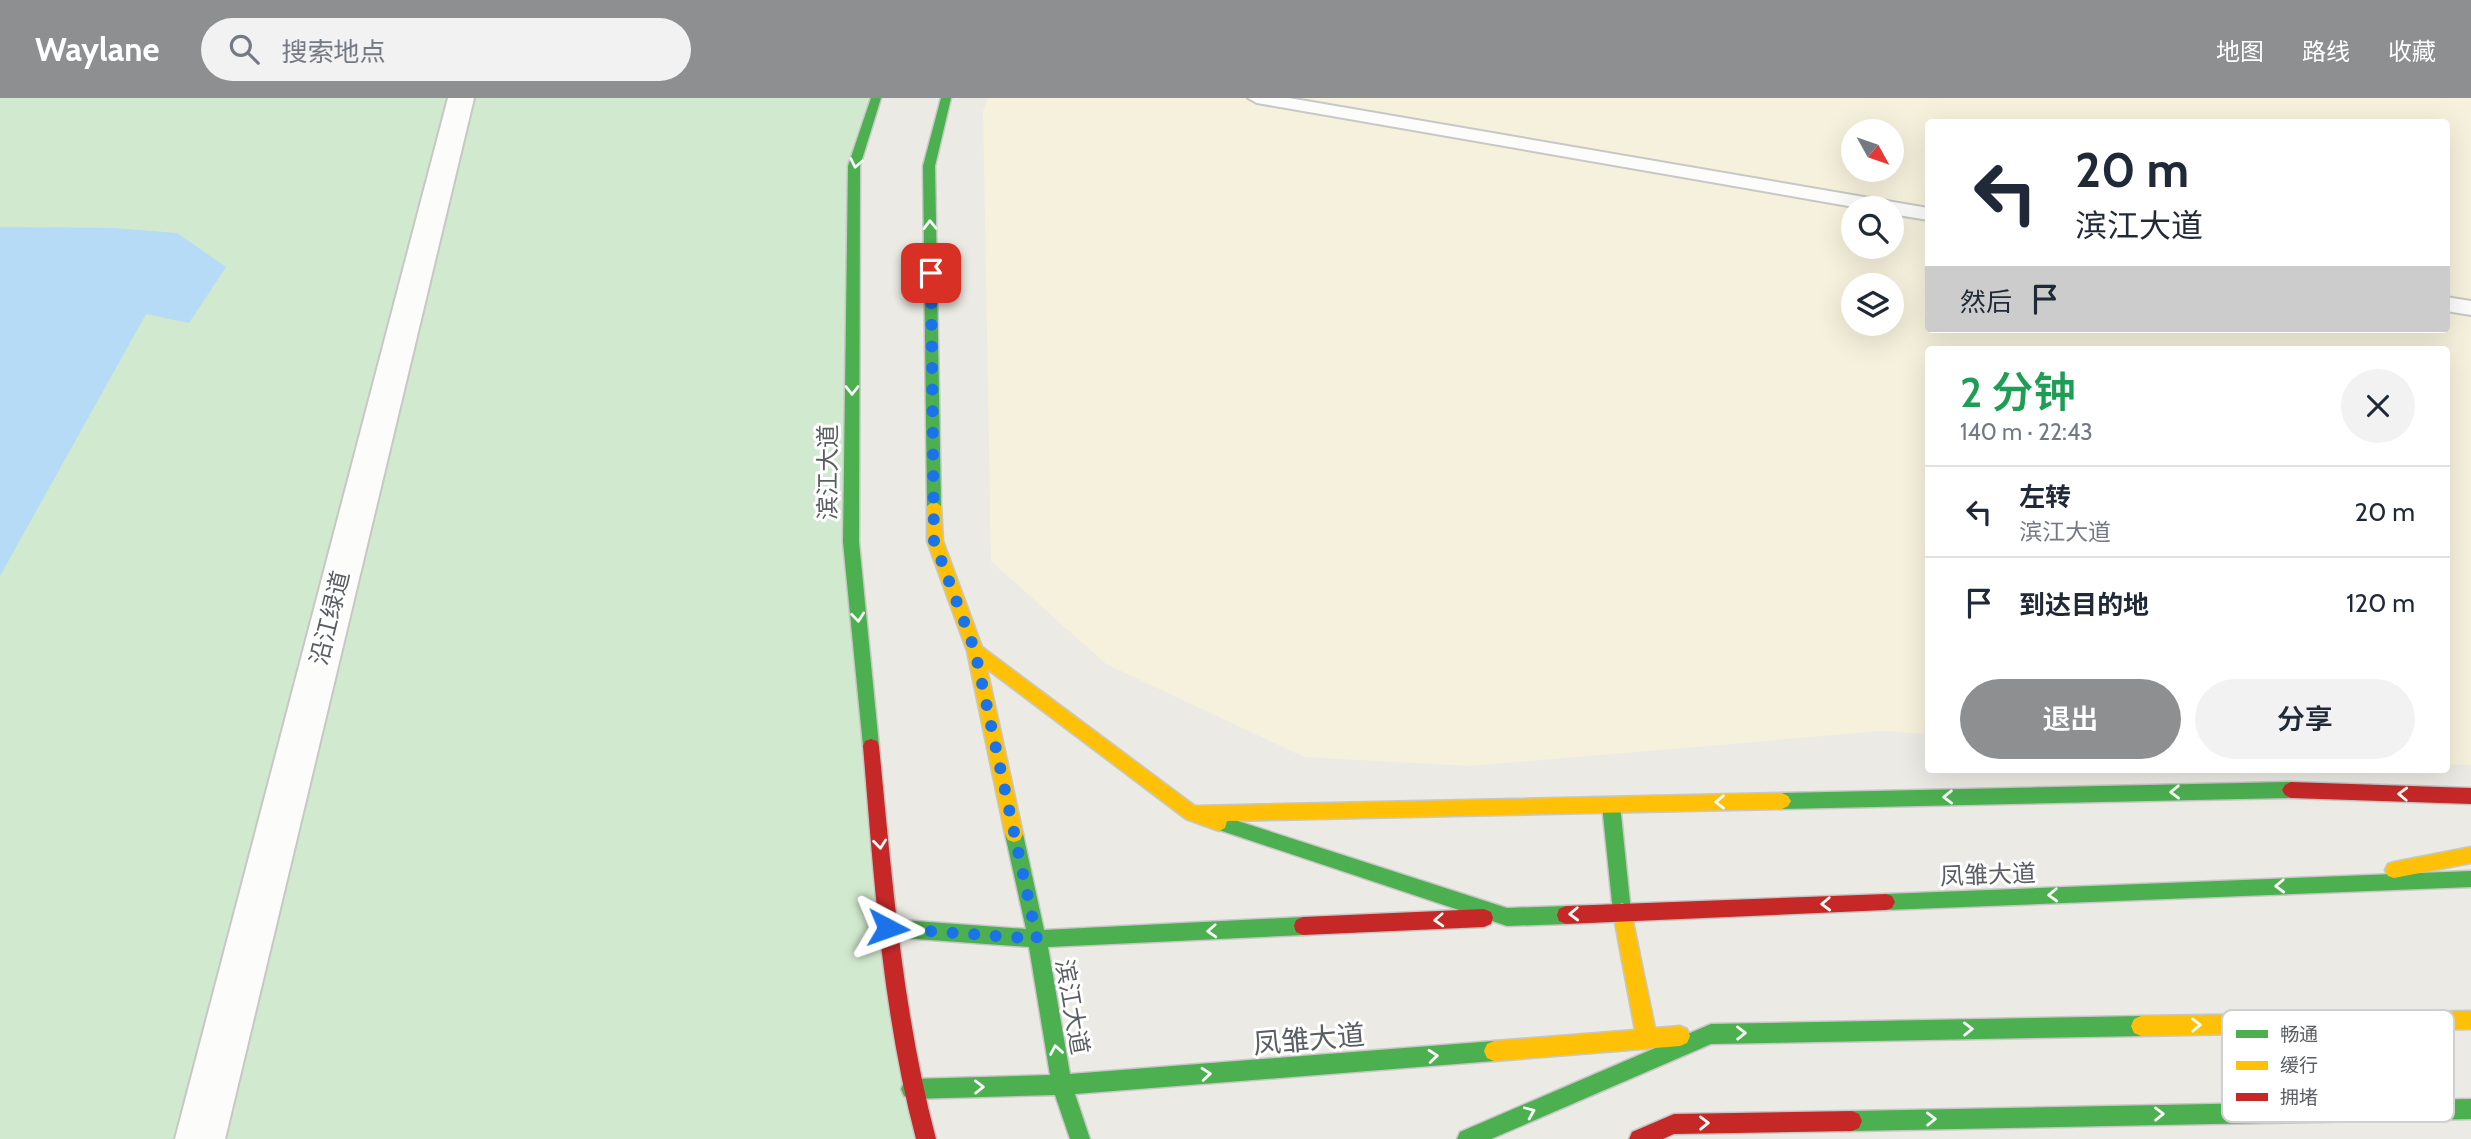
<!DOCTYPE html>
<html lang="zh">
<meta charset="utf-8">
<style>
:root{--surface:#fff;--page:#f2f2f3;--text:#1f2937;--muted:#747a83;--line:#e0e1e3;--accent:#8d8f90}
body{margin:0;font-family:Cabin,"Noto Sans SC",sans-serif;background:var(--page);color:var(--text);height:100vh;display:flex;flex-direction:column;font-size:26px;white-space:nowrap}
*{box-sizing:border-box;margin:0}
p{font-size:23px;color:var(--muted)}
.icon{flex:none;width:38px;height:38px;fill:none;stroke:currentColor;stroke-width:2;stroke-linecap:round;stroke-linejoin:round}
.map{position:relative;flex:1;overflow:hidden}
.panel{position:absolute;left:1925px;top:248px;width:525px;height:427px;display:flex;flex-direction:column;background:var(--surface);border-radius:7px;box-shadow:0 7px 28px #0002}
.panel>*{flex:none}
.hud{position:absolute;left:1925px;top:21px;width:525px;height:214px;border-radius:7px;box-shadow:0 7px 28px #0002;background:#fff;color:var(--text);overflow:hidden}
.needle{width:46px;rotate:130deg}
.fabs{position:absolute;left:1841px;top:21px;display:grid;gap:14px}
.fabs a{display:grid;place-items:center;width:63px;height:63px;border-radius:50%;background:var(--surface);box-shadow:0 7px 28px #0002;font-size:35px}
.pin{position:absolute;display:grid;place-items:center;width:60px;height:60px;color:#fff;margin:-30px;border-radius:14px;box-shadow:0 4px 10px #0006}
.me{position:absolute;width:77px;margin:-38px;rotate:94deg;stroke-linejoin:round;filter:drop-shadow(0 0 5px #0008)}
.turn{display:flex;align-items:center;gap:24px;height:147px;padding:0 35px;font-size:32px}
.turn .icon{width:91px;height:91px;stroke-width:2.5}
.turn b{display:block;font-size:49px;line-height:60px}
.then{display:flex;align-items:center;height:66px;padding:0 35px;background:#0003;gap:14px;font-size:26px}
.round{display:grid;place-items:center;flex:none;width:74px;height:74px;border-radius:37px;background:var(--page)}
.headline{display:flex;align-items:center;justify-content:space-between;height:119px;padding:0 35px}
h1{font-size:42px;font-weight:600;line-height:52px;color:#1e9e55}
.button{display:flex;gap:14px;margin-top:auto;padding:14px 35px}
.button a{flex:1;height:80px;border-radius:42px;background:var(--accent);color:#fff;font-size:28px;font-weight:600;line-height:80px;text-align:center}
.button a+a{background:var(--page);color:var(--text)}
ul{padding:0;list-style:none}
li{display:flex;align-items:center;gap:21px;height:91px;padding:0 35px;border-top:2px solid var(--line)}
li div{flex:1}
li b{display:block;font-size:26px}
li em{font-style:normal}
header{display:flex;align-items:center;gap:42px;box-sizing:border-box;height:98px;padding:0 35px;background:var(--accent);color:#fff}
header strong{font-size:33px}
nav{display:flex;gap:38px;margin-inline-start:auto;font-size:24px}
.search{width:490px;height:63px;background:var(--page);display:flex;align-items:center;gap:18px;box-sizing:border-box;padding:0 24px;border-radius:38px;color:var(--muted);font-size:26px}
.map>svg:first-child{display:block}
</style>
<header>
<strong>Waylane</strong>
<div class="search"><svg class="icon" aria-label="search" viewBox="0 0 24 24"><circle cx="10" cy="10" r="6"/><path d="M15 15l6 6"/></svg>搜索地点</div>
<nav><a>地图</a><a>路线</a><a>收藏</a></nav>
</header>
<div class="map">
<svg width="2471" height="1041" viewBox="0 0 2471 1041">
<rect width="100%" height="100%" fill="#ebeae4"/>
<!-- commercial -->
<path fill="#f6f1dc" fill-rule="evenodd" d="M988,0H2471V667L2447,666L2446,252H1928V636L1882,633L1470,668L1304,659L1106,566L991,463L983,13ZM1928,24H2446V231H1928ZM1853,33H1892V72H1853ZM1853,110H1892V149H1853ZM1853,187H1892V226H1853Z"/>
<!-- green -->
<path fill="#d1e9ce" d="M0,0H876L854,68L851,444L926,1041H0Z"/>
<!-- water -->
<path fill="#b6dbf7" d="M0,129L113,130L177,135L226,169L189,225L146,216L0,478Z"/>
<g fill="none" stroke-linecap="round" stroke-linejoin="round">
<!-- lane casing -->
<g stroke="#c7c7c5" stroke-width="4">
<g id="lane">
<path d="M1248,0H1289L1928,110V122L1892,116V110H1860L1257,5Z"/>
<path d="M2446,199L2471,203V217L2446,213Z"/>
</g>
</g>
<!-- street casing -->
<g stroke="#c7c7c5" stroke-width="4">
<path id="street" d="M448,0H474L225,1041H175Z"/>
</g>
<!-- fast casing -->
<g stroke="#c7c8c6" stroke-width="3">
<g id="fast">
<path d="M871,0H881L860,68L859,444L879,648L877,653L871,655L865,653L863,648L843,444L848,68Z"/>
<path d="M941,0H951L935,68L941,408L934,413L927,408L923,68Z"/>
<path d="M2291,684L2297,687L2300,692L2297,697L2291,700L1782,711L1776,708L1773,703L1776,698L1782,695Z"/>
<path d="M1611,699L1617,702L1620,707L1631,814L1629,820L1622,823L1615,820L1613,814L1602,707L1605,702Z"/>
<path d="M1219,717L1507,810L1566,808L1573,811L1575,817L1573,823L1566,826L1507,828L1213,730L1210,725L1213,720Z"/>
<path d="M1014,728L1020,730L1023,736L1044,832L1303,819L1310,822L1312,828L1310,834L1303,837L1048,849L1070,976L1494,943L1501,946L1504,953L1501,960L1494,963L1075,996L1090,1041H1070L1055,997L911,1001L904,998L901,991L904,984L911,981L1050,977L1029,849L888,839L881,836L879,830L881,824L888,821L1026,831L1005,736L1008,730Z"/>
<path d="M2471,773V789L1886,812L1880,810L1877,804L1880,798L1886,796Z"/>
<path d="M2141,918L2148,921L2151,928L2148,935L2141,938L1711,946L1491,1041H1457L1460,1034L1711,926Z"/>
<path d="M2471,1001V1021L1852,1033L1845,1030L1842,1023L1845,1016L1852,1013Z"/>
</g>
</g>
<!-- slow casing -->
<g stroke="#c7c8c6" stroke-width="3">
<g id="slow">
<path d="M934,403L941,408L943,443L982,549L1195,708L1782,695L1788,698L1791,703L1788,708L1782,711L1227,723L1225,730L1219,733L1186,721L987,571L1023,736L1020,742L1014,744L1008,742L1005,736L967,553L927,443V408Z"/>
<path d="M2471,749V765L2394,780L2388,778L2385,772L2388,766L2394,764Z"/>
<path d="M1622,805L1629,808L1631,814L1655,930L1680,928L1687,931L1690,938L1687,945L1680,948L1494,963L1487,960L1484,953L1487,946L1494,943L1635,932L1613,814L1615,808Z"/>
<path d="M2471,913V931L2141,938L2134,935L2131,928L2134,921L2141,918Z"/>
</g>
</g>
<!-- jam casing -->
<g stroke="#c7c8c6" stroke-width="3">
<g id="jam">
<path d="M871,641L877,643L879,648C892,780 902,912 936,1041H916C882,912 874,780 863,648L865,643Z"/>
<path d="M2291,684L2471,690V706L2291,700L2285,697L2282,692L2285,687Z"/>
<path d="M1886,796L1892,798L1895,804L1892,810L1886,812L1566,826L1559,823L1557,817L1559,811L1566,808Z"/>
<path d="M1484,811L1491,814L1493,820L1491,826L1484,829L1303,837L1296,834L1294,828L1296,822L1303,819Z"/>
<path d="M1852,1013L1859,1016L1862,1023L1859,1030L1852,1033L1674,1036L1663,1041H1629L1632,1034L1674,1016Z"/>
</g>
</g>
<!-- lane -->
<use href="#lane" fill="#fcfcfb" fill-rule="evenodd"/>
<!-- street -->
<use href="#street" fill="#fcfcfb" fill-rule="evenodd"/>
<!-- fast -->
<use href="#fast" fill="#4caf50" fill-rule="evenodd"/>
<!-- slow -->
<use href="#slow" fill="#ffc107" fill-rule="evenodd"/>
<!-- jam -->
<use href="#jam" fill="#c62828" fill-rule="evenodd"/>
</g>
<!-- one-way arrows -->
<defs><path id="oneway-chevron" d="M-2-3.5L2.5 0L-2 3.5" fill="none" stroke-width="1.6" stroke-linecap="round" stroke-linejoin="round" transform="scale(1.75)"/></defs>
<g stroke="#f6fbf6">
<use href="#oneway-chevron" transform="translate(856 65) rotate(101)"/>
<use href="#oneway-chevron" transform="translate(930 127) rotate(-91)"/>
<use href="#oneway-chevron" transform="translate(852 292) rotate(90)"/>
<use href="#oneway-chevron" transform="translate(858 519) rotate(84)"/>
<use href="#oneway-chevron" transform="translate(2175 694) rotate(179)"/>
<use href="#oneway-chevron" transform="translate(2403 696) rotate(-178)"/>
<use href="#oneway-chevron" transform="translate(1948 699) rotate(179)"/>
<use href="#oneway-chevron" transform="translate(1720 704) rotate(179)"/>
<use href="#oneway-chevron" transform="translate(880 746) rotate(84)"/>
<use href="#oneway-chevron" transform="translate(2280 788) rotate(178)"/>
<use href="#oneway-chevron" transform="translate(2053 797) rotate(178)"/>
<use href="#oneway-chevron" transform="translate(1826 806) rotate(178)"/>
<use href="#oneway-chevron" transform="translate(1574 816) rotate(178)"/>
<use href="#oneway-chevron" transform="translate(1439 822) rotate(177)"/>
<use href="#oneway-chevron" transform="translate(1212 833) rotate(177)"/>
<use href="#oneway-chevron" transform="translate(2196 927) rotate(-1)"/>
<use href="#oneway-chevron" transform="translate(1968 931) rotate(-1)"/>
<use href="#oneway-chevron" transform="translate(1741 935) rotate(-1)"/>
<use href="#oneway-chevron" transform="translate(1056 952) rotate(-100)"/>
<use href="#oneway-chevron" transform="translate(1433 958) rotate(-5)"/>
<use href="#oneway-chevron" transform="translate(1206 976) rotate(-5)"/>
<use href="#oneway-chevron" transform="translate(979 989) rotate(-1)"/>
<use href="#oneway-chevron" transform="translate(1530 1014) rotate(-23)"/>
<use href="#oneway-chevron" transform="translate(2159 1016) rotate(-1)"/>
<use href="#oneway-chevron" transform="translate(1931 1021) rotate(-1)"/>
<use href="#oneway-chevron" transform="translate(1704 1025) rotate(-1)"/>
</g>
<g fill="none" stroke-linecap="round" stroke-linejoin="round">
<!-- route -->
<path stroke="#1a73e8" stroke-width="12" stroke-dasharray="0 21.6" d="M888,830L1037,841L975,553L934,443L931,175"/>
</g>
<g text-anchor="middle" stroke-width="6" stroke-linejoin="round" paint-order="stroke">
<!-- street labels -->
<g font-size="24" fill="#5a5e63" stroke="#fff">
<text transform="translate(828 374) rotate(-90)" y="8">滨江大道</text>
<text transform="translate(330 520) rotate(-76)" y="8">沿江绿道</text>
<text transform="translate(1988 777) rotate(-2)" y="8">凤雏大道</text>
<text transform="translate(1072 909) rotate(80)" y="8">滨江大道</text>
</g>
<!-- near-street labels -->
<g font-size="28" fill="#5a5e63" stroke="#fff">
<text transform="translate(1309 941) rotate(-5)" y="10">凤雏大道</text>
</g>
</g>
<!-- legend -->
<rect x="2222" y="912" width="232" height="112" rx="10" fill="#fff" stroke="#cecfd0" stroke-width="2"/>
<rect x="2236" y="932" width="32" height="8" fill="#4caf50"/>
<rect x="2236" y="963" width="32" height="9" fill="#ffc107"/>
<rect x="2236" y="995" width="32" height="8" fill="#c62828"/>
<g font-size="19" fill="#5a5e63">
<text x="2280" y="943">畅通</text>
<text x="2280" y="974">缓行</text>
<text x="2280" y="1006">拥堵</text>
</g>
</svg>
<div class="fabs">
<a><svg class="needle" viewBox="-14 -14 28 28"><path d="M0-13l5 13h-10z" fill="#e53935"/><path d="M0 13l5-13h-10z" fill="#747a83"/></svg></a>
<a><svg class="icon" aria-label="search" viewBox="0 0 24 24"><circle cx="10" cy="10" r="6"/><path d="M15 15l6 6"/></svg></a>
<a><svg class="icon" aria-label="layers" viewBox="0 0 24 24"><path d="M12 4l9 5-9 5-9-5zM3 14l9 5 9-5"/></svg></a>
</div>
<div class="pin" style="left:931px;top:175px;background:#d93025"><svg class="icon" aria-label="arrive" viewBox="0 0 24 24"><path d="M6 21V4h12l-3 4 3 4H6"/></svg></div>
<svg class="me" style="left:888px;top:830px" viewBox="-20 -20 40 40"><path d="M0-17L14 15 0 8-14 15z" fill="#1a73e8" stroke="#fff" stroke-width="4"/></svg>
<div class="hud">
<div class="turn"><svg class="icon" aria-label="left" viewBox="0 0 24 24"><path d="M17 20v-9H6M10 6l-5 5 5 5"/></svg><div><b>20 m</b>滨江大道</div></div>
<div class="then">然后<svg class="icon" aria-label="arrive" viewBox="0 0 24 24"><path d="M6 21V4h12l-3 4 3 4H6"/></svg></div>
</div>
<section class="panel">
<div class="headline"><div><h1>2 分钟</h1><p>140 m · 22:43</p></div><a class="round"><svg class="icon" aria-label="close" viewBox="0 0 24 24"><path d="M6 6l12 12M18 6L6 18"/></svg></a></div>
<ul>
<li><svg class="icon" aria-label="left" viewBox="0 0 24 24"><path d="M17 20v-9H6M10 6l-5 5 5 5"/></svg><div><b>左转</b><p>滨江大道</p></div><em>20 m</em></li>
<li><svg class="icon" aria-label="arrive" viewBox="0 0 24 24"><path d="M6 21V4h12l-3 4 3 4H6"/></svg><div><b>到达目的地</b></div><em>120 m</em></li>
</ul>
<div class="button"><a>退出</a><a>分享</a></div>
</section>
</div>
